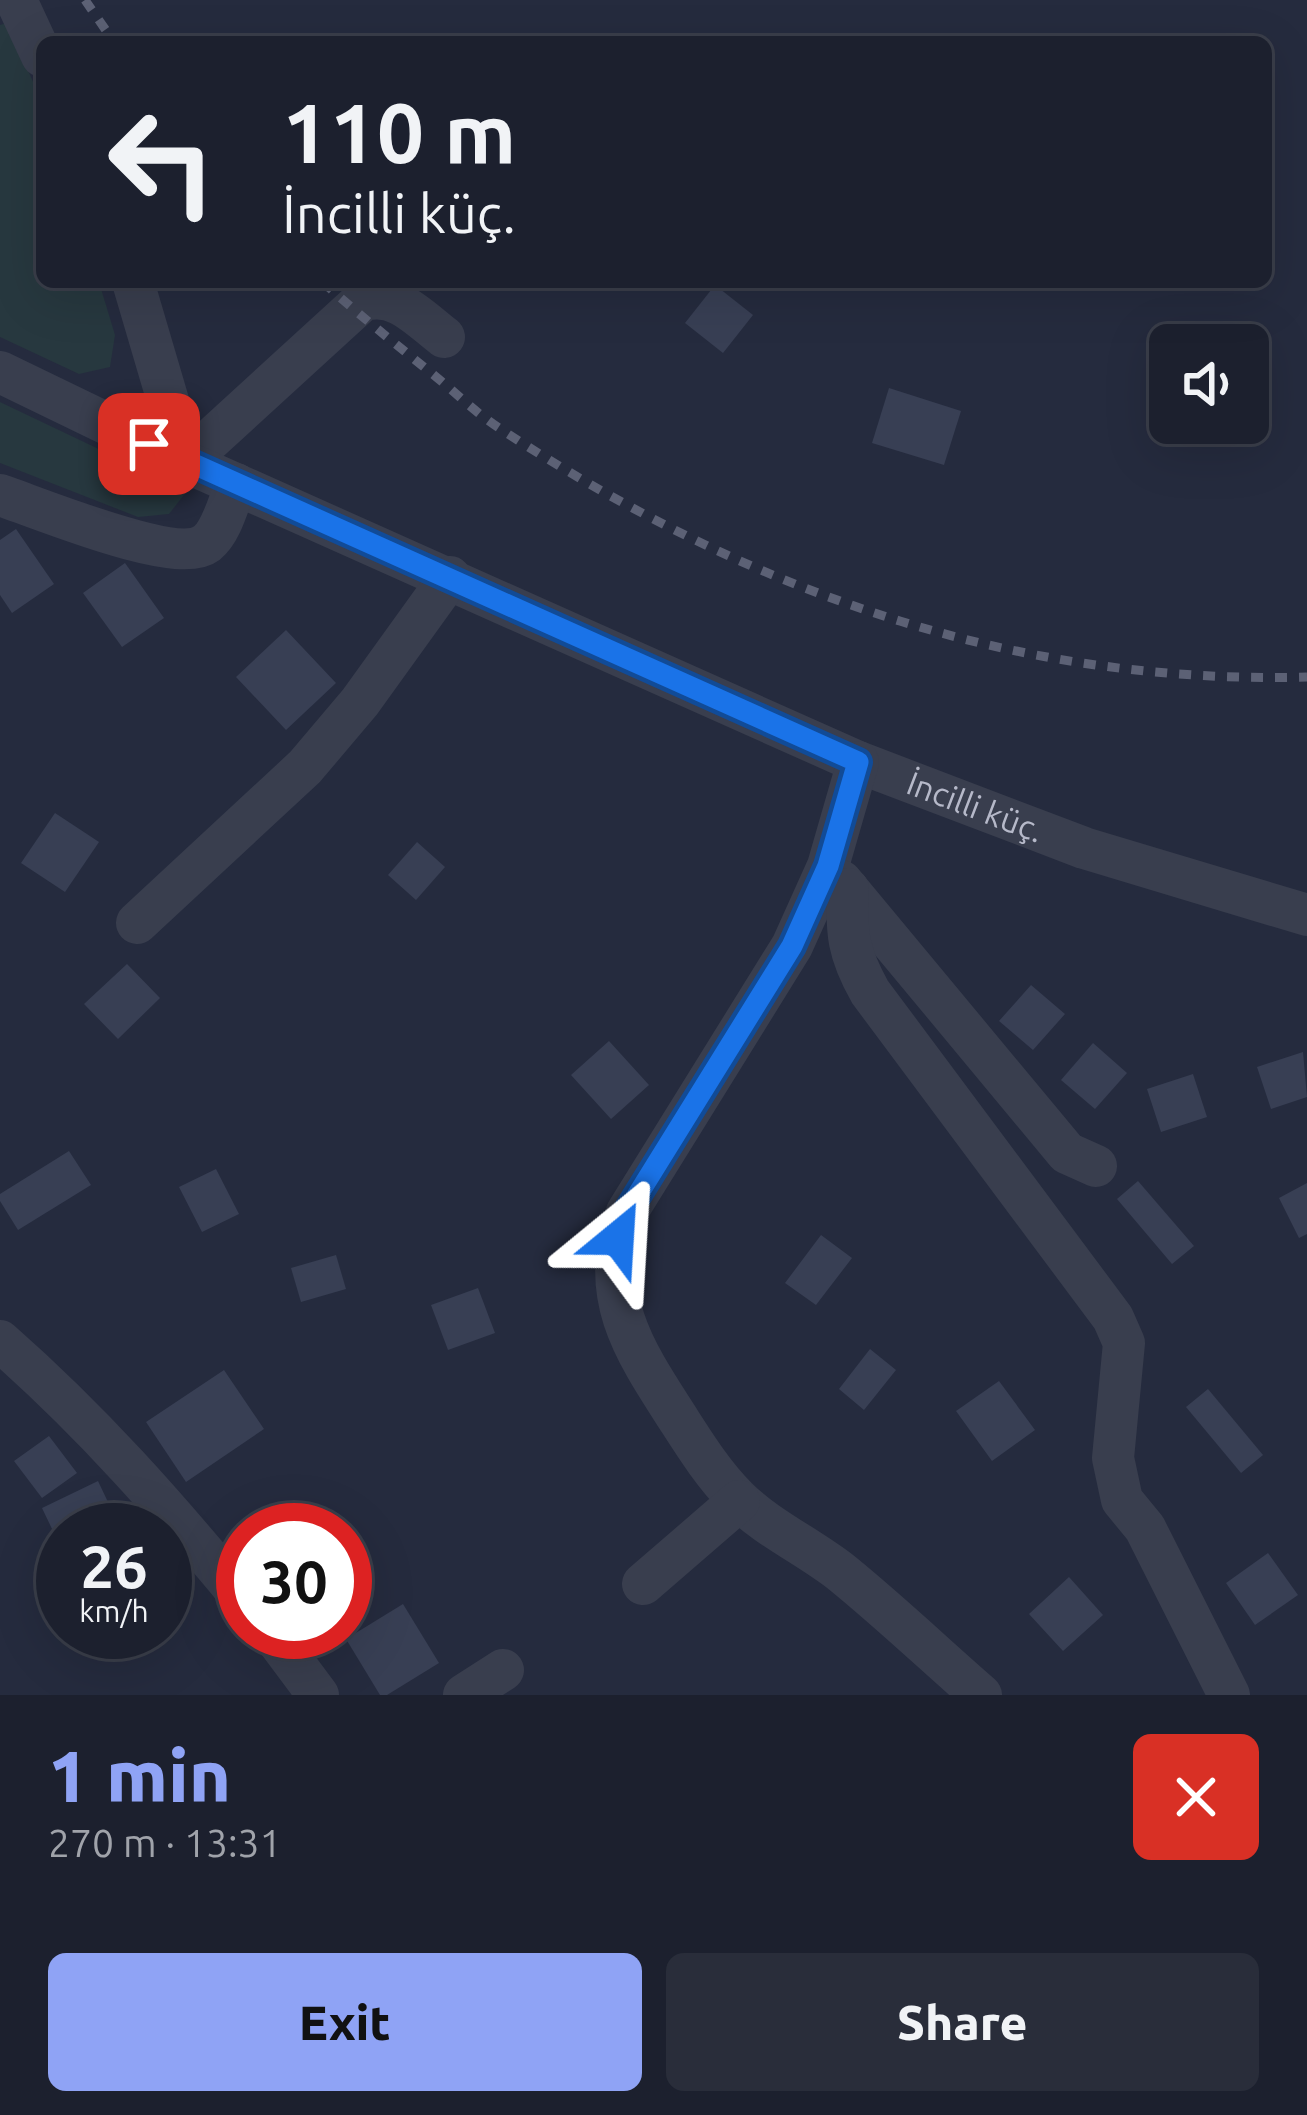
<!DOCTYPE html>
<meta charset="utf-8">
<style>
:root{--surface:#1c202e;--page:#292d3a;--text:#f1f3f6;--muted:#a0a3aa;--line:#3a3e4a;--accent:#8fa3f5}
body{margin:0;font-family:Ubuntu,sans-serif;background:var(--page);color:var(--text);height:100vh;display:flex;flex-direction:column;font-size:45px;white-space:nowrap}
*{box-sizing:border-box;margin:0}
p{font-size:39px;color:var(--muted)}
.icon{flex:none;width:66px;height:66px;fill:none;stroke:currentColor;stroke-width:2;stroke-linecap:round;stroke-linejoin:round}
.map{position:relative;height:1695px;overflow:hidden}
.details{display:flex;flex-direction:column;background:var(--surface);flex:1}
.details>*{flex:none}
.guide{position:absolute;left:36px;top:36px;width:1236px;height:252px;border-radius:18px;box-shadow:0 12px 48px #0002,0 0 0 3px var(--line);background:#1c202e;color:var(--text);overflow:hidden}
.controls{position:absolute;left:1149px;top:324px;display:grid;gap:24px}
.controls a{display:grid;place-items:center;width:120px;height:120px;border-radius:18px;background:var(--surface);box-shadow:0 12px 48px #0002,0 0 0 3px var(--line);font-size:60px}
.speed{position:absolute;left:36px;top:1503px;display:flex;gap:24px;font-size:60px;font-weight:700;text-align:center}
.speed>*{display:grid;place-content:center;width:156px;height:156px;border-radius:50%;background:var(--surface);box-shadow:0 12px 48px #0002,0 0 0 3px var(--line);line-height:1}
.speed small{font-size:30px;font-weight:400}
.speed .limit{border:18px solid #d22;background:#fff;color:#111}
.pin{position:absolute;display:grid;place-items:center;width:102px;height:102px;color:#fff;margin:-51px;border-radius:24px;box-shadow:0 6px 18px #0006}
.me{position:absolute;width:132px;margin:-66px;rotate:27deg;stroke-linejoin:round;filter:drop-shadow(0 0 9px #0008)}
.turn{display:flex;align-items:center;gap:42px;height:252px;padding:0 48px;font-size:54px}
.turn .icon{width:156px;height:156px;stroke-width:2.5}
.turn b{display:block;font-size:84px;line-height:102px}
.round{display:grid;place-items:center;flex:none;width:126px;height:126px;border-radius:18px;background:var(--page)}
.overview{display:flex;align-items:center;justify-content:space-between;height:204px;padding:0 48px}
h1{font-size:72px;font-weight:800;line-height:90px;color:var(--accent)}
.primary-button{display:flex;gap:24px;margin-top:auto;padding:24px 48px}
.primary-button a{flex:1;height:138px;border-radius:18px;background:var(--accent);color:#111;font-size:48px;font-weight:800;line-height:138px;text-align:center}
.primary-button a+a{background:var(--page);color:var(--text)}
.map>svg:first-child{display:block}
</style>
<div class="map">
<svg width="1307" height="1695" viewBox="0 0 1307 1695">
<rect width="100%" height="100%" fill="#252b3e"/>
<!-- green -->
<g fill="#27383f">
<path d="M7,23L42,102V282H99L115,335L110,367L79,374L0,337V25Z"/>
<path d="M0,402L187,491L169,514L138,517L0,463Z"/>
</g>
<!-- building -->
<g fill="#383f54">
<path d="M715,285L753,315L723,353L685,323Z"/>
<path d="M889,388L961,411L944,465L872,443Z"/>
<path d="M16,529L54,584L12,613L0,595V540Z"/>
<path d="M125,563L164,618L122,647L83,593Z"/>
<path d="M286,630L336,683L286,730L236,677Z"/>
<path d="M55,813L99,842L65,892L21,863Z"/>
<path d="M417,842L445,867L416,900L388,875Z"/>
<path d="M127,964L160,998L118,1039L84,1004Z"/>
<path d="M1031,985L1065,1014L1033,1050L999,1021Z"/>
<path d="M609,1041L649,1085L611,1119L571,1075Z"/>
<path d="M1093,1043L1127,1073L1095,1109L1061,1080Z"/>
<path d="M1303,1052L1307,1097L1271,1109L1257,1067Z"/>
<path d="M1193,1074L1207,1117L1161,1132L1147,1089Z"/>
<path d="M69,1151L91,1185L18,1230L0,1201V1194Z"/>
<path d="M216,1169L239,1214L202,1232L179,1187Z"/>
<path d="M1138,1181L1194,1246L1172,1264L1117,1199Z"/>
<path d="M1307,1183V1234L1299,1238L1279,1198Z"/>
<path d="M821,1235L852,1258L816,1305L785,1283Z"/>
<path d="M336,1255L346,1289L301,1302L291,1268Z"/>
<path d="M478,1288L495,1333L448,1350L431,1305Z"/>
<path d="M870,1349L896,1370L864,1410L839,1389Z"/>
<path d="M224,1370L264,1429L186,1482L146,1422Z"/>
<path d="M999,1381L1035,1430L992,1461L956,1411Z"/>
<path d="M1208,1389L1263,1455L1241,1473L1186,1407Z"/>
<path d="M49,1436L77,1473L42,1498L14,1461Z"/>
<path d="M98,1481L116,1519L93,1530H63V1552L42,1508Z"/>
<path d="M1268,1553L1298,1595L1255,1625L1226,1583Z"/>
<path d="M1069,1577L1103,1615L1063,1651L1029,1614Z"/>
<path d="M403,1604L439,1663L387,1695H380L346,1639Z"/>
</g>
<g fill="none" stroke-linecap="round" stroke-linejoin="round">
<!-- minor -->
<g stroke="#393e4e" stroke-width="42">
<path d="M16,0L42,56"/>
<path d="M133,282L186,462L362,301C395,290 418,317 444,337"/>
<path id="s1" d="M0,372L186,462L858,762L1084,848L1307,915"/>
<path d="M0,495C39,508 177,566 207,543C222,531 229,501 236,484"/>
<path d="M858,762L828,866L792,946L627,1212C597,1295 633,1349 677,1417C695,1445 713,1474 737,1498C767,1528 809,1547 842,1573C890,1612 935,1655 981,1695"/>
<path d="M841,881L1067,1153L1096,1166"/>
<path d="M848,889C846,933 848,953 870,992L1113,1318L1124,1343L1113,1458L1122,1500L1145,1528L1229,1695"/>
<path d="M137,923L305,767L360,702L450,577"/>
<path d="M0,1341C91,1421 166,1506 243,1599"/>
<path d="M643,1584L739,1501"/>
<path d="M271,1632L318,1695"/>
<path d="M464,1695L503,1670"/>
</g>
<!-- rail -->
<g stroke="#5c6175" stroke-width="9" stroke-dasharray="12 12" stroke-linecap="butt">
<path d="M85,0L114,42"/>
<path d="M323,282C359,315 397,345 435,376C456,393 476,413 499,428C744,589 1010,685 1307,677"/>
</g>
</g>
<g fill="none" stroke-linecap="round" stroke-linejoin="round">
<!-- route casing -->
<g stroke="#114b97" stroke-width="30">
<path id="route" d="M149,444L858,762L828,866L792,946L627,1212L618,1238"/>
</g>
<!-- route -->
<use href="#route" stroke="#1a73e8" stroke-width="21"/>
</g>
<g text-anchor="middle" stroke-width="12" stroke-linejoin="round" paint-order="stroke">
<!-- street labels -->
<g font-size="33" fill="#b6b9c9" stroke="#1e2333">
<text dy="12" stroke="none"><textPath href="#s1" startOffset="1068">İncilli küç.</textPath></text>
</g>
</g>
</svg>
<div class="controls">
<a><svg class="icon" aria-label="sound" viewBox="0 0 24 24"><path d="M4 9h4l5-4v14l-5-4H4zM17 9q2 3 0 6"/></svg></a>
</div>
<div class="speed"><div>26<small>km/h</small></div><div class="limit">30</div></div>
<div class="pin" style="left:149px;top:444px;background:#d93025"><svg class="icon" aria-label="arrive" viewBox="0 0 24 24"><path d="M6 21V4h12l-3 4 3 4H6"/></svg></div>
<svg class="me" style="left:618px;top:1238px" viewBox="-20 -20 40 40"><path d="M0-17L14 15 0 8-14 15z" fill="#1a73e8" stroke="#fff" stroke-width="4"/></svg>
<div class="guide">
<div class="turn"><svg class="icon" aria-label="left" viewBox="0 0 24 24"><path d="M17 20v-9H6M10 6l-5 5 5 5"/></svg><div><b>110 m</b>İncilli küç.</div></div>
</div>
</div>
<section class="details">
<div class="overview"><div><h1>1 min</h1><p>270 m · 13:31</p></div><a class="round" style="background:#d93025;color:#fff"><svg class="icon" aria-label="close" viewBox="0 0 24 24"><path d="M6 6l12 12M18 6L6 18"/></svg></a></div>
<div class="primary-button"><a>Exit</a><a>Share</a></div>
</section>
